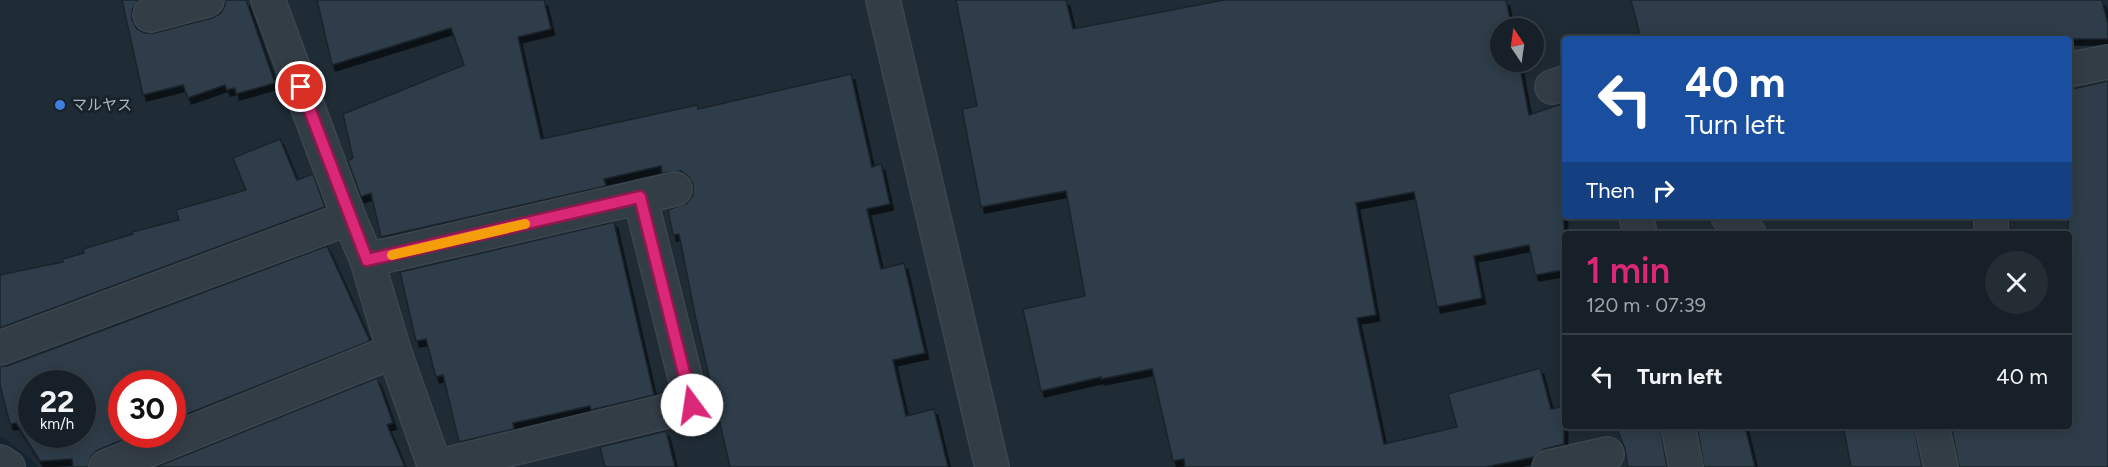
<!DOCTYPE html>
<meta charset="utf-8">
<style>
:root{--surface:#172028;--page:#242d34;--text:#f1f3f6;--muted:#9ea3a8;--line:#363e45;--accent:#db2777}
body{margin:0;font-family:Figtree,"Noto Sans JP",sans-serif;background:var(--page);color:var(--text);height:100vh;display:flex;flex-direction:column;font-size:22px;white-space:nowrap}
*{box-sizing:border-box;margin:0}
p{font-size:20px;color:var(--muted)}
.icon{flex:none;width:33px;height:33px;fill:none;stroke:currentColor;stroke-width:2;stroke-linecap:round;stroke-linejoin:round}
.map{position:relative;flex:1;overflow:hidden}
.details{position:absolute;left:1562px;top:231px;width:510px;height:198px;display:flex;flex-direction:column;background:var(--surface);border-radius:6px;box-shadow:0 3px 15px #0003,0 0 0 2px var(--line)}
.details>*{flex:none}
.guide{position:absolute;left:1562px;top:36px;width:510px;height:183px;border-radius:6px;box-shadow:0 3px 15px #0003,0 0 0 2px var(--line);background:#1a4fa0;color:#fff;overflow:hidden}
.needle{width:39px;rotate:347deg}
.tools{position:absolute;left:1490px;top:18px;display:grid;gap:12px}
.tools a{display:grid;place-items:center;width:54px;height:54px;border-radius:50%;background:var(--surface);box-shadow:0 3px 15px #0003,0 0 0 2px var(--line);font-size:30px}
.speed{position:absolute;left:18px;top:370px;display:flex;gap:12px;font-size:30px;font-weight:700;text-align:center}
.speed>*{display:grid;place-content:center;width:78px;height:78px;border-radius:50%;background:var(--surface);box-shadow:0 3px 15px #0003,0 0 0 2px var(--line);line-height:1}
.speed small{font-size:15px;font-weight:400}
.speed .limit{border:9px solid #d22;background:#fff;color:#111}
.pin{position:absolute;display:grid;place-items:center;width:51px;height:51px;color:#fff;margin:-26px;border:3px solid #fff;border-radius:50%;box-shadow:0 2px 6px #0007}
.me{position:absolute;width:66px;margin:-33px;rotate:346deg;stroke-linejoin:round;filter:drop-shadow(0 0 4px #0008)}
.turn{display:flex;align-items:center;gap:21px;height:126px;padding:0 24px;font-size:27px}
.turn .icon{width:78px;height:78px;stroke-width:2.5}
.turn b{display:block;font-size:42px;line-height:51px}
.then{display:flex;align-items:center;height:57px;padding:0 24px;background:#0003;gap:12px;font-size:22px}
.round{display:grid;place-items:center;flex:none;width:63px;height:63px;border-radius:32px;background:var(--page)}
.headline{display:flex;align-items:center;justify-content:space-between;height:102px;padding:0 24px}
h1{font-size:36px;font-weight:600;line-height:45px;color:var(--accent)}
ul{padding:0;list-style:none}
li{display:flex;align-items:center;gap:18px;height:84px;padding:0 24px;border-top:2px solid var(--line)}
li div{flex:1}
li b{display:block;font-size:22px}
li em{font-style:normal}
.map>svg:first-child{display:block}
</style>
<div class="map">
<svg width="2108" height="467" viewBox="0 0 2108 467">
<defs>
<filter id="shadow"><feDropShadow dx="3.5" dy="6" stdDeviation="0" flood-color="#0009"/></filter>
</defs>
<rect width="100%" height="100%" fill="#1f2b35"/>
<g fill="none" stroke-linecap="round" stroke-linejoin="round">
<!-- stream -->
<path stroke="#142431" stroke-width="10" d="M0,441L32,467"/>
</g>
<!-- building -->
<g fill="#2e3d49" stroke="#1a242c" stroke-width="1.5" fill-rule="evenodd" filter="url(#shadow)">
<path d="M122,0H140L132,10V20L137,29L145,33H154L212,18L221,13L225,5V0H246L275,83L236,94L235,88L227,90L225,85L188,98L183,85L143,95Z"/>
<path d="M317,0H544L551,29L518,37L541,139L697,105L698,109L851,74L872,167L881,164L890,204L867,209L881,269L904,263L925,353L893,360L906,416L934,409L948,467H730L696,320L679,234L673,235L668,210L687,203L693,195V184L688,176L681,171L662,173L661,166L604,179L606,186L381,237L371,193L361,197L348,161L353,158L343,114L464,65L451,28L332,65Z"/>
<path d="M956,0H1066L1073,29L1224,0H1506L1512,28H1500V62H1519L1529,115L1564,103V270L1535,275L1529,245L1474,256L1482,298L1437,307L1414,192L1356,203L1376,315L1357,318L1384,444L1457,427L1448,394L1540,368L1551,409L1564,406V444L1544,449L1534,457L1486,467H1185L1184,459L1173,461L1152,369L1101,379V377L1041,391L1023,309L1085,296L1066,191L981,207L962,109L977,106Z"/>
<path d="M1631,0H2102L2108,24V39H1641Z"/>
<path d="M2108,81V467H1959L1951,426H2068V90Z"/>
<path d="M280,139L297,180L313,174L325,207L0,328V275L63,262V259L84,253L83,249L133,234L132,232L179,220L176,210L246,190L233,158Z"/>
<path d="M614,222L654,395L591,410L590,406L513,423L514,429L459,442L443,375L436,377L426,339L416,341L400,272Z"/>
<path d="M327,246L370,341L172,420V384H122V435H135L98,450L91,456L88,467H73L72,459L40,461L16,423L10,424L0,385V366H7ZM32,384H82V435H32Z"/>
<path d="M377,378L393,423L387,425L405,467H156Z"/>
<path d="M1616,426H1660L1667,467H1628L1625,449Z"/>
<path d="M1697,426H1745L1755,467H1704Z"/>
<path d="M1843,426H1914L1922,467H1851Z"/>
<path d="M666,431L675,467H605L600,447Z"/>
</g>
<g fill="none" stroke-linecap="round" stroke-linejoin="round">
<!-- minor casing -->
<g stroke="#3c464f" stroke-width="36">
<g id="minor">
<path d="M268,0L349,218"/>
<path d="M150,15L207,0"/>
<path d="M2068,70L2108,62"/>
<path d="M1552,87L1564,83"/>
<path d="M1636,216L1640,234"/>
<path d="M1728,216L1749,234"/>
<path d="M1991,234V216"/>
<path d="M367,260L675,189"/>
<path d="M0,348L349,218L367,260L394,351L435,467"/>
<path d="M1678,426L1686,467"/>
<path d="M1932,426L1941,467"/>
<path d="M0,462L8,467"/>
<path d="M106,467L394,351"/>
<path d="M436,467L692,405L640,197"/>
<path d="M1549,467L1607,454"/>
</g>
</g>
<!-- tertiary casing -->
<g stroke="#3c464f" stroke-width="36">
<path id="tertiary" d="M883,0L992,467"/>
</g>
<!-- minor -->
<use href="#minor" stroke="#333d46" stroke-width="33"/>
<!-- tertiary -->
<use href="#tertiary" stroke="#333d46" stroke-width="33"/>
</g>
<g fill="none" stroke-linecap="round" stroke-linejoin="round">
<!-- route casing -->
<g stroke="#8e194d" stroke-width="15">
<path id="route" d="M301,87L367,260L640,197L692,405"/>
</g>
<!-- route -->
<use href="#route" stroke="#db2777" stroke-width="10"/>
<!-- slow -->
<path stroke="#f59e0b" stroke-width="10" d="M392,255L525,224"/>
</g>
<!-- markers -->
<circle fill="#3f7fe0" stroke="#18222a" stroke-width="2" cx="60" cy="105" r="6"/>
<g text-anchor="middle" stroke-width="6" stroke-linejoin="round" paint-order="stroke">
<!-- poi labels -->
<g font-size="15" fill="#acb8c3" stroke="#18222a" text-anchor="start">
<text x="72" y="110">マルヤス</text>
</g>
</g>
</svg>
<div class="tools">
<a><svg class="needle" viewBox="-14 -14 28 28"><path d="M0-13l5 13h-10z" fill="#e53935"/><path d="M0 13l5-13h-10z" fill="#9ea3a8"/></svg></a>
</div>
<div class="speed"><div>22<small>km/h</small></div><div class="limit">30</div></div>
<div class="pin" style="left:301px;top:87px;background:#d93025"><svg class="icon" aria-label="arrive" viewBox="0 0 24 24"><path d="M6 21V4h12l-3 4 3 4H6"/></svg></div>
<svg class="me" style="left:692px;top:405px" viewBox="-20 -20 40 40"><circle r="19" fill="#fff"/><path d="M0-13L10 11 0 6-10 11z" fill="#db2777"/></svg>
<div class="guide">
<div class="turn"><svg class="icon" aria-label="left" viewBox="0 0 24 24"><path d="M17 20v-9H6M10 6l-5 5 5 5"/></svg><div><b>40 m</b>Turn left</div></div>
<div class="then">Then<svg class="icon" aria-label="right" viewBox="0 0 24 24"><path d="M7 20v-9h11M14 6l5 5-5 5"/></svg></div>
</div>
<section class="details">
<div class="headline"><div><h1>1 min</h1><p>120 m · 07:39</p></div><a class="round"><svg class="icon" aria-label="close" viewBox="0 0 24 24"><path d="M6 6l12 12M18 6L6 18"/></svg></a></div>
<ul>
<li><svg class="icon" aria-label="left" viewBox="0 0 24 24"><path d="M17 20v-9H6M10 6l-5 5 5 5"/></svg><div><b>Turn left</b></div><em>40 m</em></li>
</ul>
</section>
</div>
